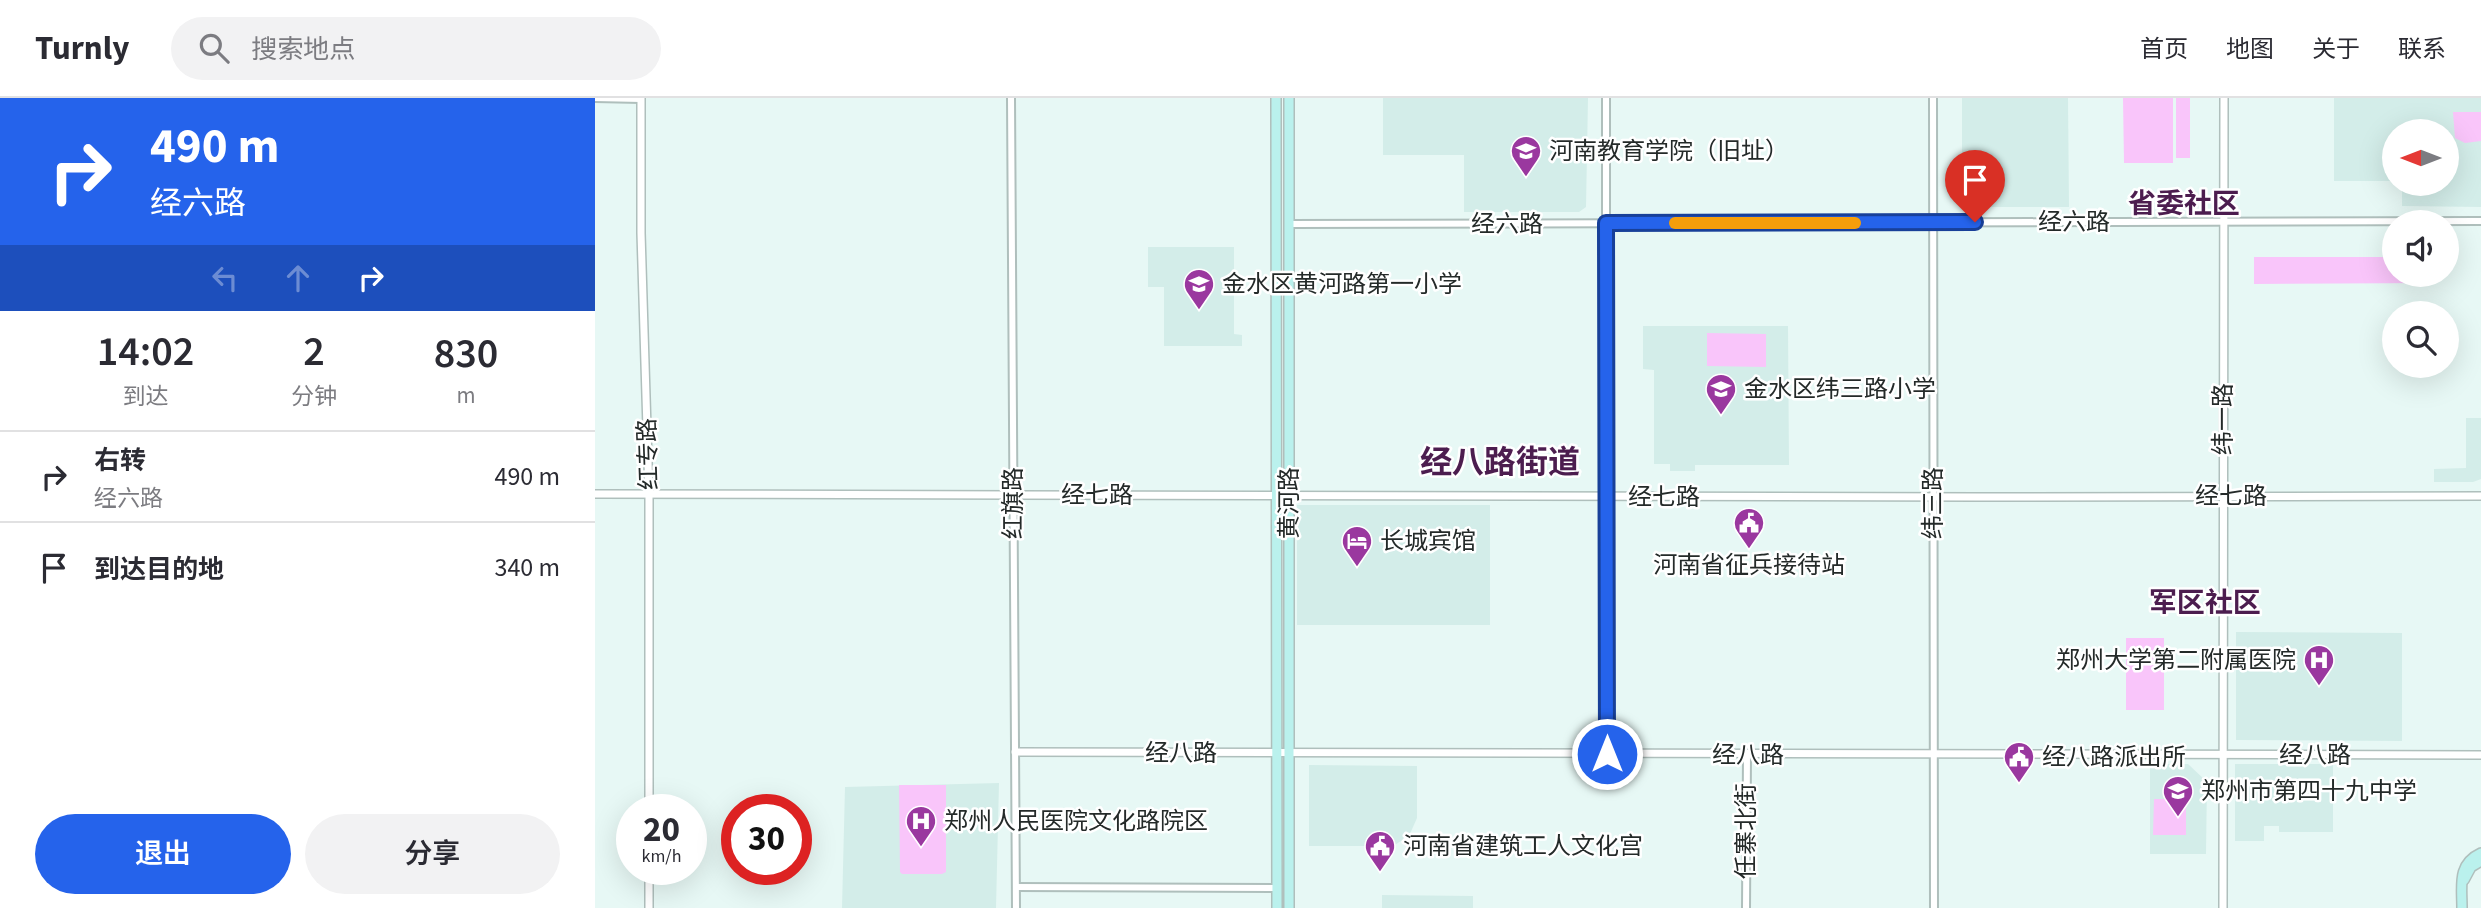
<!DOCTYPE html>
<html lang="zh">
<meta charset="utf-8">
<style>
:root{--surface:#fff;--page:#f2f2f3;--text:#2b2b33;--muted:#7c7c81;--line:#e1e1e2;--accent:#2563eb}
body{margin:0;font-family:"Source Sans 3","Noto Sans SC",sans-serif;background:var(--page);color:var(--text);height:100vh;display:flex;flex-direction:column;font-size:26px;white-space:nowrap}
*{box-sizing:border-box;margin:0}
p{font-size:23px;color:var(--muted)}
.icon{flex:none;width:38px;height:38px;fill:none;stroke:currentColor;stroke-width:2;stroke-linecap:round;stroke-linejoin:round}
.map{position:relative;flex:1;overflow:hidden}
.sheet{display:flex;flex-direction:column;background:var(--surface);width:595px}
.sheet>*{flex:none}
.hud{background:#2563eb;color:#fff;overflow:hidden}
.needle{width:46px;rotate:270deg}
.tools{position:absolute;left:1787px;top:21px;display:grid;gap:14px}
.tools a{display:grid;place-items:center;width:77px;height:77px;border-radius:50%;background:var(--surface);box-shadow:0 7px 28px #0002;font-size:35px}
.speed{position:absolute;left:21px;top:696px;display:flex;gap:14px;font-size:35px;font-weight:700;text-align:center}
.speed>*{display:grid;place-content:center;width:91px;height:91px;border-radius:50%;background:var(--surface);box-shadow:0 7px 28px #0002;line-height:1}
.speed small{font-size:18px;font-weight:400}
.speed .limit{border:10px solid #d22;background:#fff;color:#111}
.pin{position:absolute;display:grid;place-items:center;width:60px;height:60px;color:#fff;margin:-72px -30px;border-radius:50% 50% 50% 0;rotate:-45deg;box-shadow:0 0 7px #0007}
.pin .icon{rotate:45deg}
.me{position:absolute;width:77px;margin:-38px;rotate:0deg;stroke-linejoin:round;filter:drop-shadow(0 0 5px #0008)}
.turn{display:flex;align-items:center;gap:24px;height:147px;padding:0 35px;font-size:32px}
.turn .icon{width:91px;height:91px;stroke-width:2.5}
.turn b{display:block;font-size:49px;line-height:60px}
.lanes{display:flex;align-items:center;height:66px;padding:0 35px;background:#0003;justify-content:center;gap:35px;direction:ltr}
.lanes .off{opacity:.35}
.eta{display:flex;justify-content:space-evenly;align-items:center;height:119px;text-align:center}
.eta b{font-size:42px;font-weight:600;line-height:49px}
.primary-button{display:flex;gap:14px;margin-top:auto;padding:14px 35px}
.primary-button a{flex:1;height:80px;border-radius:42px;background:var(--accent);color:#fff;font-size:28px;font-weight:600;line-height:80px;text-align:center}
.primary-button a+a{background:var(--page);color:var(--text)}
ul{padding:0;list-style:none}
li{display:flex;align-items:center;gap:21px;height:91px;padding:0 35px;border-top:2px solid var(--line)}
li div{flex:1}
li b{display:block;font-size:26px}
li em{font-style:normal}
header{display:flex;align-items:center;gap:42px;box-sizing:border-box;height:98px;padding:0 35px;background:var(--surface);border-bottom:2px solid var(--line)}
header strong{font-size:33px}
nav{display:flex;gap:38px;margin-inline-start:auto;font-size:24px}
.search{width:490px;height:63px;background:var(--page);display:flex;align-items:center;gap:18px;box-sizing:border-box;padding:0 24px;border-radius:38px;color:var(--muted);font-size:26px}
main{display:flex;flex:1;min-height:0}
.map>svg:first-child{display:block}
</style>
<header>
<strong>Turnly</strong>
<div class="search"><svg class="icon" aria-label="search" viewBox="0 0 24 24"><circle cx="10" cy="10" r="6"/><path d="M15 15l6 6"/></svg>搜索地点</div>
<nav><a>首页</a><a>地图</a><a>关于</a><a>联系</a></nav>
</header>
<main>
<section class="sheet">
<div class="hud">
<div class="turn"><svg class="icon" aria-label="right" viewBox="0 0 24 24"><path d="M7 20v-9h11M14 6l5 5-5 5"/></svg><div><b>490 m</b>经六路</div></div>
<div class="lanes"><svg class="icon off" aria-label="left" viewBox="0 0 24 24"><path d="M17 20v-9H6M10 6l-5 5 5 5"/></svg><svg class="icon off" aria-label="ahead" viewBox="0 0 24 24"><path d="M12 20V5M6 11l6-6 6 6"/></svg><svg class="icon" aria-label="right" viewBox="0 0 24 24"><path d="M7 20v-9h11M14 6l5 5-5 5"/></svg></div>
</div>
<div class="eta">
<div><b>14:02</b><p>到达</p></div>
<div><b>2</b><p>分钟</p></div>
<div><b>830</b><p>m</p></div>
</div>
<ul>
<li><svg class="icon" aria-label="right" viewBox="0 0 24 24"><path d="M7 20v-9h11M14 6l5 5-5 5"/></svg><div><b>右转</b><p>经六路</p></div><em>490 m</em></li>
<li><svg class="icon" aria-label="arrive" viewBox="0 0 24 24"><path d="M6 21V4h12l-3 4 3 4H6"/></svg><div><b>到达目的地</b></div><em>340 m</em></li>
</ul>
<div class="primary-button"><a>退出</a><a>分享</a></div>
</section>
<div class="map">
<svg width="1886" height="810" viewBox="0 0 1886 810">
<rect width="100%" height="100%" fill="#e7f8f5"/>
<!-- built -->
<g fill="#d3ede9">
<path d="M788,0H993L991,109L984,114H869V57H788Z"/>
<path d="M1367,0H1473L1474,109H1367Z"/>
<path d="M1739,0H1886V109L1807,108V86H1852V33H1799V83H1739Z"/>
<path d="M553,149H639V236L647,237V248H569V189H553Z"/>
<path d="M1048,228H1193L1194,367H1100V373H1075V366H1059V272L1048,271Z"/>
<path d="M1871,320H1886V381L1878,384H1839V371L1871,370Z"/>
<rect x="702" y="407" width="193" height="120"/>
<path d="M1641,534L1807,535V643L1641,642Z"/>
<path d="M1555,666H1593L1612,684L1611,756H1555Z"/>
<path d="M1640,666H1738V734H1684V728H1669V743H1640Z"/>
<path d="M714,667L822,668V720L814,738L798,748H714Z"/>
<path d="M404,685L401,810H247L250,689Z"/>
<path d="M787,797L878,798V810H787Z"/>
</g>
<!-- green -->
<g fill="#f9c5fa">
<path d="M1528,0H1578V65H1529Z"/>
<rect x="1581" y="0" width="14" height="60"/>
<path d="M1858,14H1886V43L1870,45L1860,40Z"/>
<path d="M1659,159H1799V177H1852V163C1856,175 1850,180 1840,185L1659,186Z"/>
<path d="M1112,235L1171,236V269L1112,268Z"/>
<rect x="1531" y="540" width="38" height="72"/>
<path d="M304,687H351V774L347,776H307L305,774Z"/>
<path d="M1559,701H1591V737H1558Z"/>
</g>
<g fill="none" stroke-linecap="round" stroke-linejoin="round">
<!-- minor casing -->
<g stroke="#afbfbc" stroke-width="10">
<g id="minor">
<path d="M0,0L46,1"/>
<path d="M416,0L421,810"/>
<path d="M1011,0V656"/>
<path d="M1338,0L1339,810"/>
<path d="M694,126L1886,123"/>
<path d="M421,789L682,790"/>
<path d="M1151,810L1152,657"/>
</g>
</g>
<!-- tertiary casing -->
<g stroke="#afbfbc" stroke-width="10">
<g id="tertiary">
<path d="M46,0V135L54,396V712"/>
<path d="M0,396L1382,399L1886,398"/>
<path d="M420,654L1886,657"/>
<path d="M54,772V810"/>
<path d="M1628,810L1629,0"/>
</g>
</g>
<!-- secondary casing -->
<g stroke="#afbfbc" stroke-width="12">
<g id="secondary">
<path d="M681,0L682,810"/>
<path d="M694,0V810"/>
<path d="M1869,782L1876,769L1886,763"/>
<path d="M1867,810C1867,787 1862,766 1886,755"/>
</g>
</g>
<!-- minor -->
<use href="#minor" stroke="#fff" stroke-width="6"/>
<!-- tertiary -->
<use href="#tertiary" stroke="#fff" stroke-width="7"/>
<!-- secondary -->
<use href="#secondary" stroke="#baf1ed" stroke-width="9"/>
</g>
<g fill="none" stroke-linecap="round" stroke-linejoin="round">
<!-- route casing -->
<g stroke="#184099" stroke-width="18">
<path id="route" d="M1012,656L1011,125L1380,124"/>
</g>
<!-- route -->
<use href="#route" stroke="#2563eb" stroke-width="12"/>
<!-- slow -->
<path stroke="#f59e0b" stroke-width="12" d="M1080,125H1260"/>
</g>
<!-- icons -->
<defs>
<g id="university-pin" transform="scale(1.575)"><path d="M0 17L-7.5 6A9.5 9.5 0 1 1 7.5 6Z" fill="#9a389f" stroke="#fff"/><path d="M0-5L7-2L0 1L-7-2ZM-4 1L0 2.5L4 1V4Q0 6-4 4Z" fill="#fff"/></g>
<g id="school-pin" transform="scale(1.575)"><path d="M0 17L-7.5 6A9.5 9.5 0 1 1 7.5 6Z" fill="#9a389f" stroke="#fff"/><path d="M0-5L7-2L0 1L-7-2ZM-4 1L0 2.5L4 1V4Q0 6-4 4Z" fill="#fff"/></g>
<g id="civic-pin" transform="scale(1.575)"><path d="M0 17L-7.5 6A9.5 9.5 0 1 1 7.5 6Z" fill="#9a389f" stroke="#fff"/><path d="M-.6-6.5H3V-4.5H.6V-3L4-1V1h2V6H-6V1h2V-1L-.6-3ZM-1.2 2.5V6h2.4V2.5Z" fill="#fff"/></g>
<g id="hotel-pin" transform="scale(1.575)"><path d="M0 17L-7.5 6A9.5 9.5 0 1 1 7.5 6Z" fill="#9a389f" stroke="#fff"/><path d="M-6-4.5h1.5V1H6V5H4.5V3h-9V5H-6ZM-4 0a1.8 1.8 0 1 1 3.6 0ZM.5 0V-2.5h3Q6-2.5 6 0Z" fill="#fff"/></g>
<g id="hospital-pin" transform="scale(1.575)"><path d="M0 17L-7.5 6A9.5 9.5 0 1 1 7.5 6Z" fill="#9a389f" stroke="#fff"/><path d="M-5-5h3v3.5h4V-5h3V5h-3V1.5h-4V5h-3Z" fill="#fff"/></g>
</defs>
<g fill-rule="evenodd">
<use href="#university-pin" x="931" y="53"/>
<use href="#school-pin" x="604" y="186"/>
<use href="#school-pin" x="1126" y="291"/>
<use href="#civic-pin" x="1154" y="425"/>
<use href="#hotel-pin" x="762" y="443"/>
<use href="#hospital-pin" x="1724" y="562"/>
<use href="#civic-pin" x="1424" y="659"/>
<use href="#school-pin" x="1583" y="693"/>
<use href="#hospital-pin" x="326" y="723"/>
<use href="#civic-pin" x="785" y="748"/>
</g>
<g text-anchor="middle" stroke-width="5" stroke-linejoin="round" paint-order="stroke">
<!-- poi labels -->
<g font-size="24" fill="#242a29" stroke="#fff" text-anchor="start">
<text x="954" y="61">河南教育学院（旧址）</text>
<text x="627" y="194">金水区黄河路第一小学</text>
<text x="1149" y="299">金水区纬三路小学</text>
<text x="785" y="451">长城宾馆</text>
<text x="1154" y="475" text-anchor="middle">河南省征兵接待站</text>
<text x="1701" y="570" text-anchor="end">郑州大学第二附属医院</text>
<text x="1447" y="667">经八路派出所</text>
<text x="1606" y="701">郑州市第四十九中学</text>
<text x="349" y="731">郑州人民医院文化路院区</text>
<text x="808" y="756">河南省建筑工人文化宫</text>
</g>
<!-- street labels -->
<g font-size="24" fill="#242a29" stroke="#fff">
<text x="1479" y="132">经六路</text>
<text x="912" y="134">经六路</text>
<text transform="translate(1628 321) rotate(-90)" y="8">纬一路</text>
<text transform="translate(53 356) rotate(-92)" y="8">红专路</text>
<text x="502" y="405">经七路</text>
<text x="1636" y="406">经七路</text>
<text x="1069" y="407">经七路</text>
<text transform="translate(418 405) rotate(-90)" y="8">红旗路</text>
<text transform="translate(694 405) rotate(-90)" y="8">黄河路</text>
<text transform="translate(1338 405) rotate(-90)" y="8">纬三路</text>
<text x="586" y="663">经八路</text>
<text x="1153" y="665">经八路</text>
<text x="1720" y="665">经八路</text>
<text transform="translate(1151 733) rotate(-90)" y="8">任寨北街</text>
</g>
<!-- quarter labels -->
<g font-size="28" font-weight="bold" fill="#4c1d4f" stroke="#fff">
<text x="1589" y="115">省委社区</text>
<text x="1610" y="514">军区社区</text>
</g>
<!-- district labels -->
<g font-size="32" font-weight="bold" fill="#4c1d4f" stroke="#fff">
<text x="905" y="375">经八路街道</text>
</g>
</g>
</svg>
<div class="tools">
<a><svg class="needle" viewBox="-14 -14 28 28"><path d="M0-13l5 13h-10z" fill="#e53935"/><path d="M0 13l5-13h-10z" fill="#7c7c81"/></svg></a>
<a><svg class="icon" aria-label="sound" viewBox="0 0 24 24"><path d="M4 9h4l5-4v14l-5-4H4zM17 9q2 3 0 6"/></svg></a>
<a><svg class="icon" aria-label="search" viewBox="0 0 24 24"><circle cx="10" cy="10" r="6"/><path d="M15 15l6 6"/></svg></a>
</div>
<div class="speed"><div>20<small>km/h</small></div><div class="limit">30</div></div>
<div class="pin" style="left:1380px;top:124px;background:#d93025"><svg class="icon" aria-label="arrive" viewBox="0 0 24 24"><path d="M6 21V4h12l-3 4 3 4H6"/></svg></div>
<svg class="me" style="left:1012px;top:656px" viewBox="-20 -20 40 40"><circle r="17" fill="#2563eb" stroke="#fff" stroke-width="3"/><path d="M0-11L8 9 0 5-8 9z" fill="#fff"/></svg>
</div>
</main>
